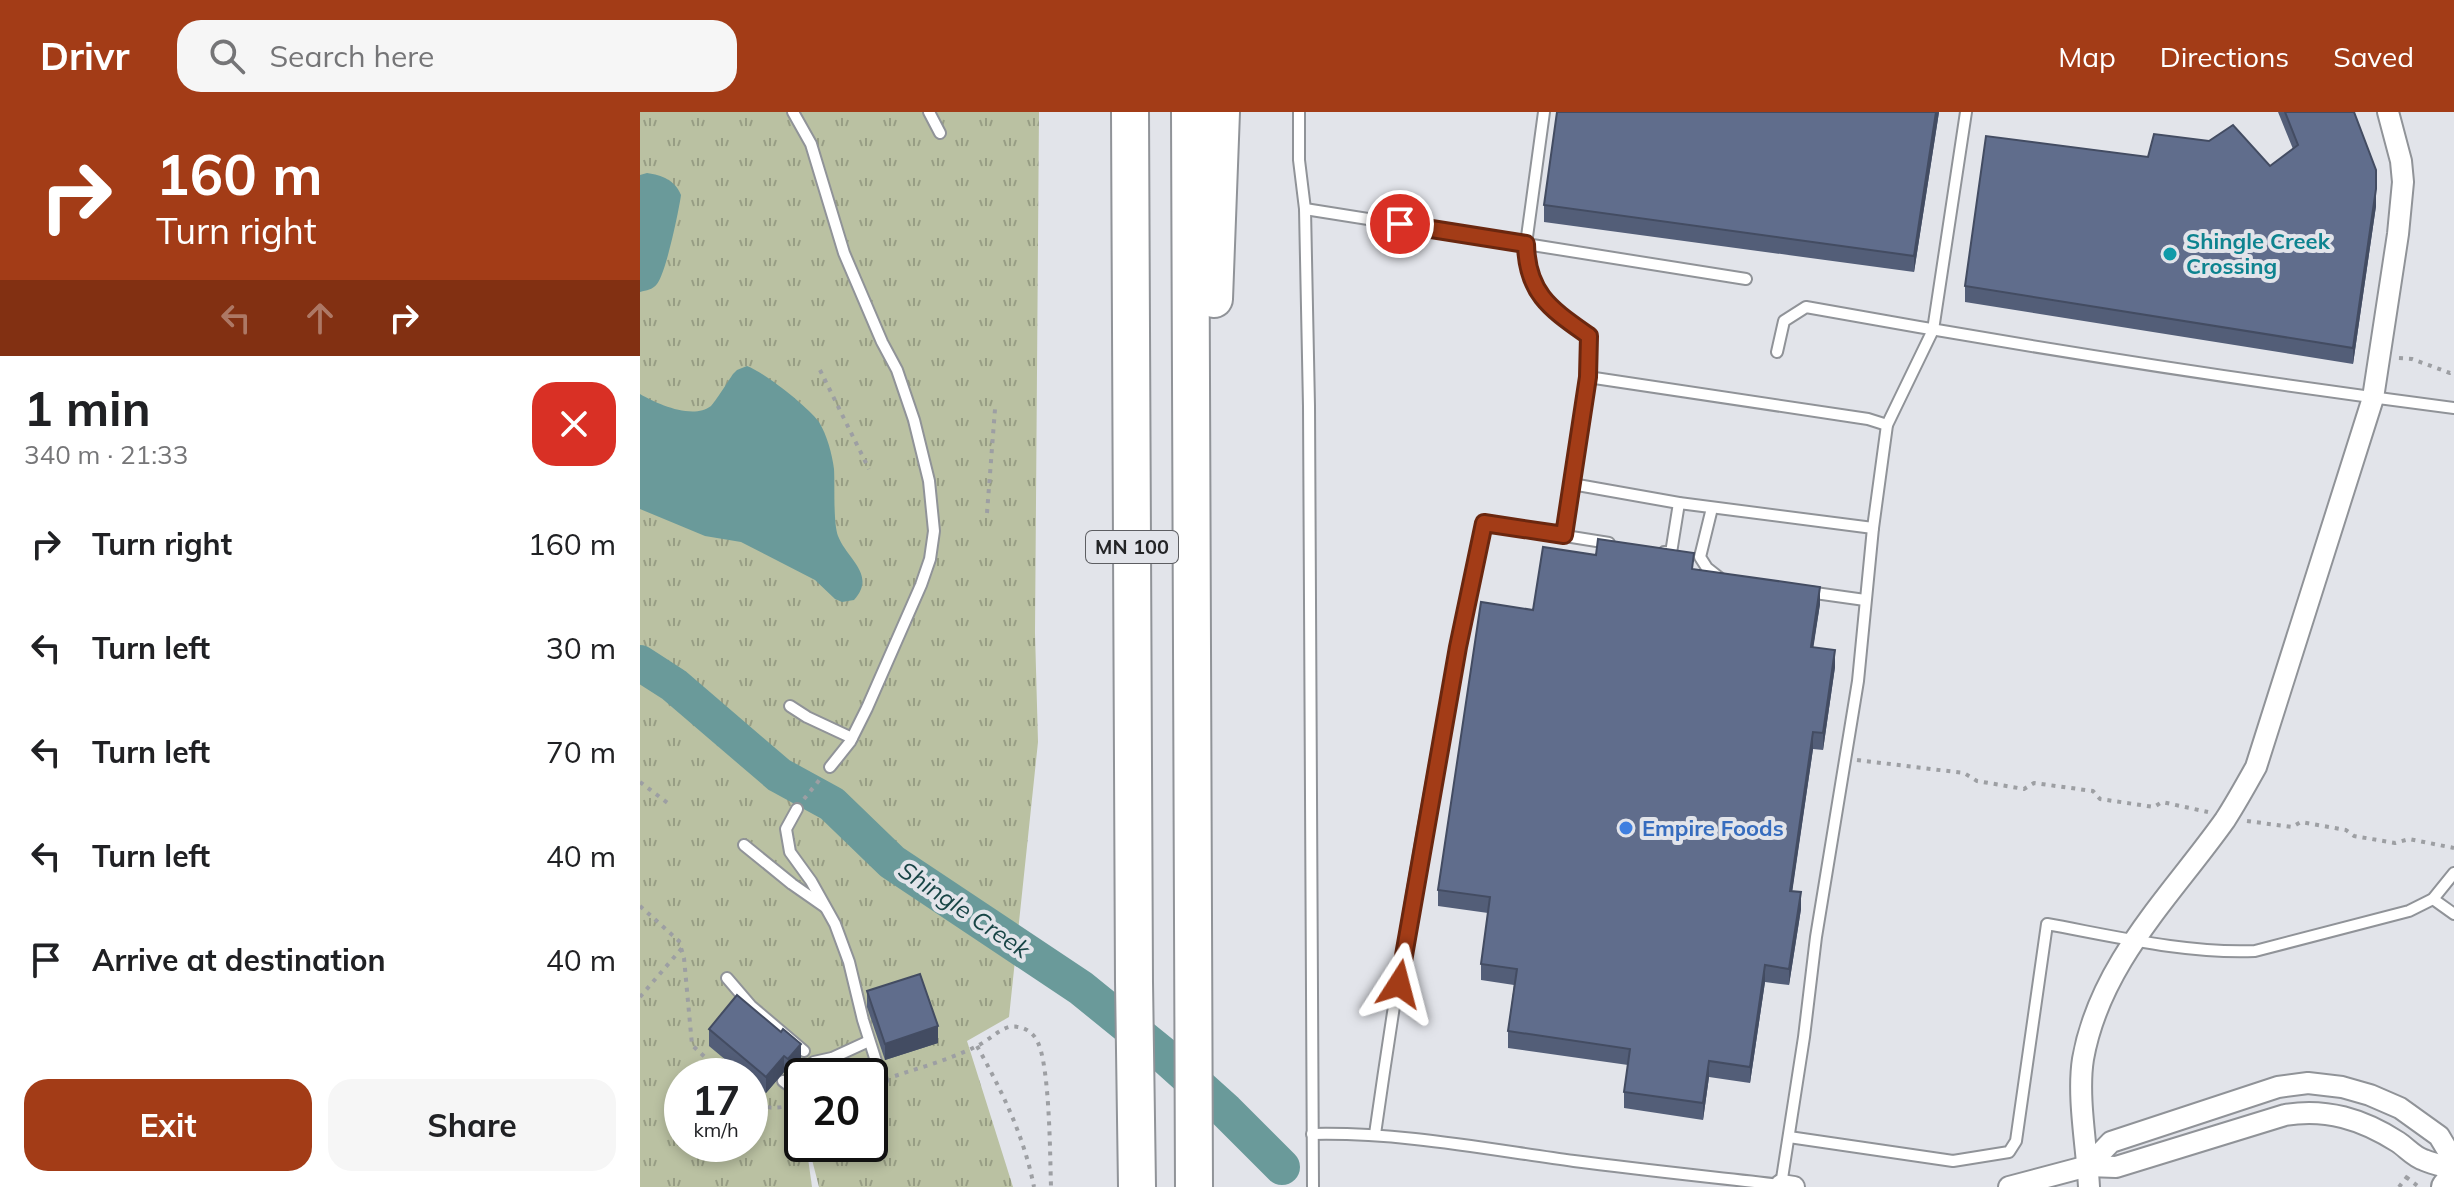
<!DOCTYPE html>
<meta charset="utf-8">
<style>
:root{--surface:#fff;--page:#f6f6f6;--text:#202124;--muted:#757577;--accent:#a33c17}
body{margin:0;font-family:Mulish,sans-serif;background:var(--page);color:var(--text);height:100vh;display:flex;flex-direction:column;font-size:30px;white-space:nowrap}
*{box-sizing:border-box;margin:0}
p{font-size:26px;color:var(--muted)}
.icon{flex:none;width:44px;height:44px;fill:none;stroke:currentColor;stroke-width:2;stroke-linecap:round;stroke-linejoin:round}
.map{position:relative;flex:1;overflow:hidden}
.details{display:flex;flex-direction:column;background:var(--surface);width:640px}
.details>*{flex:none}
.hud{background:#a33c17;color:#fff;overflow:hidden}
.speed{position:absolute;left:24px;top:946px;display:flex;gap:16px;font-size:40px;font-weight:700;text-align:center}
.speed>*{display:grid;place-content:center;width:104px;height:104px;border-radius:50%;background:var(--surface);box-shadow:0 4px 12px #0003;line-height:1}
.speed small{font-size:20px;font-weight:400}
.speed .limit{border:4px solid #111;border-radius:12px;background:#fff;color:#111}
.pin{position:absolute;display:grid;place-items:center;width:68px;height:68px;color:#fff;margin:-34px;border:4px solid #fff;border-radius:50%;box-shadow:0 2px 8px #0007}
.me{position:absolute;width:88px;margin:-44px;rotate:9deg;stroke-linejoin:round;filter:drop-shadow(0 0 6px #0008)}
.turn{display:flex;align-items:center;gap:28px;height:168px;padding:0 24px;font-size:36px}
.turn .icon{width:104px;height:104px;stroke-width:2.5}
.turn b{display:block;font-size:56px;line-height:68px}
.lanes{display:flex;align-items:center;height:76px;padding:0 24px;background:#0003;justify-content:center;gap:40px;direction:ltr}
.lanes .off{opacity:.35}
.round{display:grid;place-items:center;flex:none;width:84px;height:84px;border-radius:24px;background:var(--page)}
.summary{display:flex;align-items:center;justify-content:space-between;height:136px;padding:0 24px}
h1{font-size:48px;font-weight:700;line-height:60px}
.action{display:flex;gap:16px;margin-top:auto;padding:16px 24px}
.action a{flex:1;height:92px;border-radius:24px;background:var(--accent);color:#fff;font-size:32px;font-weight:700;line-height:92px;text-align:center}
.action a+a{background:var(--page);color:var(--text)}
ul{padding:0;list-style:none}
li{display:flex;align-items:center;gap:24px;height:104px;padding:0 24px}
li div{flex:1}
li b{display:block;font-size:30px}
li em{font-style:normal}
header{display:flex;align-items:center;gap:48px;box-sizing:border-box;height:112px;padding:0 40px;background:var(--accent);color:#fff}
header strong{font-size:38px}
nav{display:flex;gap:44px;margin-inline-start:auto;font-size:28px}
.search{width:560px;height:72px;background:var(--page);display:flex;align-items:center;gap:20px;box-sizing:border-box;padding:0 28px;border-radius:24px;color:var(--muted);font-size:30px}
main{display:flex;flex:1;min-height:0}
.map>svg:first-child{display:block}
</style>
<header>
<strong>Drivr</strong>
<div class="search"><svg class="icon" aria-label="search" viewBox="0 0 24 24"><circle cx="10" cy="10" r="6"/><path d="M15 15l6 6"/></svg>Search here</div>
<nav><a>Map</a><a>Directions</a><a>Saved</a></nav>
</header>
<main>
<section class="details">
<div class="hud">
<div class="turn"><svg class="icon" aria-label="right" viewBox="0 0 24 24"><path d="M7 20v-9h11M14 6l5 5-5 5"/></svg><div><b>160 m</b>Turn right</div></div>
<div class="lanes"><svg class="icon off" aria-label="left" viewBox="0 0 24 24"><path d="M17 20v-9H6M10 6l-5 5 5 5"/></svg><svg class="icon off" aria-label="ahead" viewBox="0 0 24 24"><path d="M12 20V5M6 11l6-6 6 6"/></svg><svg class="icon" aria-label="right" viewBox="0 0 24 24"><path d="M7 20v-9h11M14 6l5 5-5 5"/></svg></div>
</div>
<div class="summary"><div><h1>1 min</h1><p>340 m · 21:33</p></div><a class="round" style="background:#d93025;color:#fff"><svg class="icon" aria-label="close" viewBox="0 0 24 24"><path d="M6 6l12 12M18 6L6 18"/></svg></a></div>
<ul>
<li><svg class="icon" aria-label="right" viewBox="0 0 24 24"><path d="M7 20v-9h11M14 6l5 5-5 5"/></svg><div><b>Turn right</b></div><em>160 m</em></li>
<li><svg class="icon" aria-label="left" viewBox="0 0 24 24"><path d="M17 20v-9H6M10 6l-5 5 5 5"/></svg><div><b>Turn left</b></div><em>30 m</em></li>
<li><svg class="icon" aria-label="left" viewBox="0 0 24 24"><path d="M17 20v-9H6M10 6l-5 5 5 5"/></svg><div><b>Turn left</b></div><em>70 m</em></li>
<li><svg class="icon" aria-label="left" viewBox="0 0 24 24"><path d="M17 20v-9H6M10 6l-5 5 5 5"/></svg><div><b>Turn left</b></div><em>40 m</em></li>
<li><svg class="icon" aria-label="arrive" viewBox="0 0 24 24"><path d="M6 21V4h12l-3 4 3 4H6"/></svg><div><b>Arrive at destination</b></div><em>40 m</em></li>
</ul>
<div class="action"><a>Exit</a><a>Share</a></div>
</section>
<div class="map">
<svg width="1814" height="1075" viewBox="0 0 1814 1075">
<defs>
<pattern id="grass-tufts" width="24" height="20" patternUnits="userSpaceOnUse" patternTransform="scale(2)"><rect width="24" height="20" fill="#bac1a2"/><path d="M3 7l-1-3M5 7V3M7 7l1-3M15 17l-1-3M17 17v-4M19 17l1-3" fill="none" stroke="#979d84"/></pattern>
</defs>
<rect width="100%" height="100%" fill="#e2e4ea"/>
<!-- grass -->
<path fill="url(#grass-tufts)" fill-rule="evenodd" d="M0,0H399L395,521L398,630L369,905L327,929L373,1075H179L168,1032H230V964H162V1032H166L172,1075H0ZM42,964H110V1032H42Z"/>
<!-- water -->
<g fill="#6a9a9a">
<path d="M7,61C22,63 35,68 41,83C39,98 26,161 17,172C12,178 7,178 0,180V63Z"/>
<path d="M107,254C125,261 167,294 179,310C187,323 192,342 194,357C195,374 193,410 198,424C207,447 237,463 214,488L202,490L195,487L175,468L101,430L65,424L0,397V282C17,292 53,308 71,294C75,290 89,268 93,262L97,258Z"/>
</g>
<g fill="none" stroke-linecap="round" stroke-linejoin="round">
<!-- river -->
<path stroke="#6a9a9a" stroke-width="36" d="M0,551L34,573L139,663L192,692L252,750L441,876L526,945L586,999L642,1055"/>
<!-- lane casing -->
<g stroke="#909398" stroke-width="14">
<g id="lane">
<path d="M153,0L171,32L204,141L242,230L257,258L274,308L289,369L294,419L290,447L281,473L227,596L210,630L190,655"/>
<path d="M289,0L300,21"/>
<path d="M659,0V48L665,97L669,294L673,1075"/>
<path d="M904,0L886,132L1106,167"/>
<path d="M665,97L886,132C887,182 911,197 949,224L948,265L924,423"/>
<path d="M1137,240L1144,209L1166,195C1381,234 1597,268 1814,296"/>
<path d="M948,265L1228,307L1247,313"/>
<path d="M932,372L1039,391L1233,416"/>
<path d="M1072,396L1060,445L1067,456L1081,467"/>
<path d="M1024,440L1031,441L1039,391"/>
<path d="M1168,480L1225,488"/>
<path d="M150,594L167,605L212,626"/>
<path d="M157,697L146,717L150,740L171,769L195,812L209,850L223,908L242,968L230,972"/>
<path d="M104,733L152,772L185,795"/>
<path d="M1793,787L1814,802"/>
<path d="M87,866L111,894L164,939"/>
<path d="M143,969L162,983"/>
<path d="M147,971L174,950L192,946L229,929"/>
<path d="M672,1022C761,1020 846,1037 934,1049C1003,1058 1072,1065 1141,1073L1164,925L1176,825L1218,569L1233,416L1247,313L1293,218L1326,0"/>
<path d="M735,1022C764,818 799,613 844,411L969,431"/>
<path d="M1149,1025L1313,1049L1369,1040L1376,1029L1407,812C1473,824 1547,842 1615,839L1769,799L1793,787L1814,761"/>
</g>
</g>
<!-- street casing -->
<g stroke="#909398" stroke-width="24">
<g id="street">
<path d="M1448,1054L1471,1030L1638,975L1668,971L1702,975L1730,983L1760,996L1799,1024L1814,1049"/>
<path d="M1141,1075V1073L1154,1075"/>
<path d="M1369,1075L1448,1054L1476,1055L1645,1003C1686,996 1722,1007 1758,1030C1767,1036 1774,1045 1784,1048C1793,1052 1804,1054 1814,1057"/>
<path d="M1449,1075C1447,1036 1437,985 1443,947C1460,851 1531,784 1585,708C1596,691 1606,673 1616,655L1733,286L1758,122L1763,70L1761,49L1748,0"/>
</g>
</g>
<!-- secondary casing -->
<g stroke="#909398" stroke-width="32">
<path id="secondary" d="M1806,1075L1814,1065"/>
</g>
<!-- highway casing -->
<g stroke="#909398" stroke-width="40">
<g id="highway">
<path d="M490,0L494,870L497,1075"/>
<path d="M550,0L554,1075"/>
<path d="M574,187L581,0"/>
</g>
</g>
<!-- path -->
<g stroke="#9d9fa3" stroke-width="4" stroke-dasharray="4 6" stroke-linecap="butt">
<path d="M1759,246L1772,247L1810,261L1814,260"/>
<path d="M180,258L229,357"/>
<path d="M347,401L355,297"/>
<path d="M1217,648L1324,661L1337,669L1384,677L1394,671L1453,679L1460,687L1514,695L1522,690L1568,700"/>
<path d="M0,670L29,692"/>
<path d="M164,687L181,666"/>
<path d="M1607,709L1652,715L1661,710L1706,718L1714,724L1755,731L1769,727L1814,736"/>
<path d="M0,794L39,829L44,846L52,933L85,964"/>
<path d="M0,885L42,836"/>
<path d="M337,934C362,979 384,1024 394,1075"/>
<path d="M255,964C282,955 311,947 337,934C348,929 358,918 369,915C380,913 391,918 396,927C410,947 410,1046 411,1075"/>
<path d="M110,986C124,998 135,997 152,993"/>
<path d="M1766,1065L1779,1075"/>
<path d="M1759,1075L1770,1061"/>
</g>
<!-- lane -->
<use href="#lane" stroke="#fff" stroke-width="10"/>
<!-- street -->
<use href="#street" stroke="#fff" stroke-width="20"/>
<!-- secondary -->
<use href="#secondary" stroke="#fff" stroke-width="28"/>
<!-- highway -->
<use href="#highway" stroke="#fff" stroke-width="36"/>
</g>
<!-- wall -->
<g fill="#535e78">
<path d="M1299,0L1274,160L904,110V93Z"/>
<path d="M1638,0H1714L1736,94L1713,252L1325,190V174L1508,45L1630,54L1653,37Z"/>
<path d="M1054,457L1180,492L1173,535L1195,555L1183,638L1173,637L1152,779L1161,797L1149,873L1125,870L1110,971L1069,965L1063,1008L984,996V980L988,953L868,936V919L874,873L841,868V852L848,801L798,794V778Z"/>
<path d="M227,879L298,931L245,948L227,895Z"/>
<path d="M69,917L161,948L148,964L144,960L126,981L110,968V964H105L69,934Z"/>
</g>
<!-- shaded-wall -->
<g fill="#434c62">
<path d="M1296,0H1299L1274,160V144Z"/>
<path d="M1736,58V94L1713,252V236Z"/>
<path d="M1180,475V492L1171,551V535Z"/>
<path d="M1195,538V555L1183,638V621Z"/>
<path d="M1173,620V637L1150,795V779Z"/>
<path d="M1161,780V797L1149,873V857Z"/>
<path d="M1125,853V870L1110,971V955Z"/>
<path d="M298,914V931L245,948V932Z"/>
<path d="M161,932V948L148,964V947Z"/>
<path d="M144,944V960L126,981V965Z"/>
<path d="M1069,949V965L1063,1008V991Z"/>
</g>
<!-- building -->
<g fill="#606d8c" stroke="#434c62" stroke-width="2">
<path d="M917,0H1296L1274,144L904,93Z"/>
<path d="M1645,0H1714L1736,58V77L1713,236L1325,174L1346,24L1508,45L1514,22L1569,29L1593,13L1630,54L1658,33Z"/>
<path d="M958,427L1054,441L1052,457L1180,475L1171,535L1195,538L1183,621L1173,620L1150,779L1161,780L1149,857L1125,853L1110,955L1069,949L1063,991L984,980L990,937L868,919L877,857L841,852L850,785L798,778L841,490L893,498L903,435L956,443Z"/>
<path d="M280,862L298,914L245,932L227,879Z"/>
<path d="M97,883L141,920L143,917L161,932L148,947L144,944L126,965L69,917Z"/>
</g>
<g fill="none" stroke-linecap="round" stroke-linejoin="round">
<!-- route casing -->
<g stroke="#6a270f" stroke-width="20">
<path id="route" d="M759,872L818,535L844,411L924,423L948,265L949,224C911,197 887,182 886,132L760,112"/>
</g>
<!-- route -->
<use href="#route" stroke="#a33c17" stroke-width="14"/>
</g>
<!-- markers -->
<circle fill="#0f9aa8" stroke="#e2e4ea" stroke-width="3" cx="1530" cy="142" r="8"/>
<circle fill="#3f7fe0" stroke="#e2e4ea" stroke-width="3" cx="986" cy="716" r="8"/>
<g text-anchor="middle" stroke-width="8" stroke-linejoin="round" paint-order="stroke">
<!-- shield labels -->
<rect fill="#e2e4ea" stroke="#5d5e62" stroke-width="2" x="446" y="419" width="92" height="32" rx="6"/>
<g font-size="20" font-weight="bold" fill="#242527">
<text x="492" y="442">MN 100</text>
</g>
<!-- culture labels -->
<g font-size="22" font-weight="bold" fill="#0d838f" stroke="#e2e4ea" text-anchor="start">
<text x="1546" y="137">Shingle Creek<tspan x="1546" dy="25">Crossing</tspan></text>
</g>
<!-- shop labels -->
<g font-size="22" font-weight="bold" fill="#366cbe" stroke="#e2e4ea" text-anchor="start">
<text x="1002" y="724">Empire Foods</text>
</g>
<!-- water labels -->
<g font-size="24" font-style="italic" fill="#184546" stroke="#e2e4ea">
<text transform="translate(324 798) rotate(34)" y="8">Shingle Creek</text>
</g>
</g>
</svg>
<div class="speed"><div>17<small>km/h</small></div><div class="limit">20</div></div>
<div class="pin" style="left:760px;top:112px;background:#d93025"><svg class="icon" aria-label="arrive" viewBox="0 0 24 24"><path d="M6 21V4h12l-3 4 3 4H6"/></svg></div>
<svg class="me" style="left:759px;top:872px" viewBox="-20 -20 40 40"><path d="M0-17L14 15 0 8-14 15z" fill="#a33c17" stroke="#fff" stroke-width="4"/></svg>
</div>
</main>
